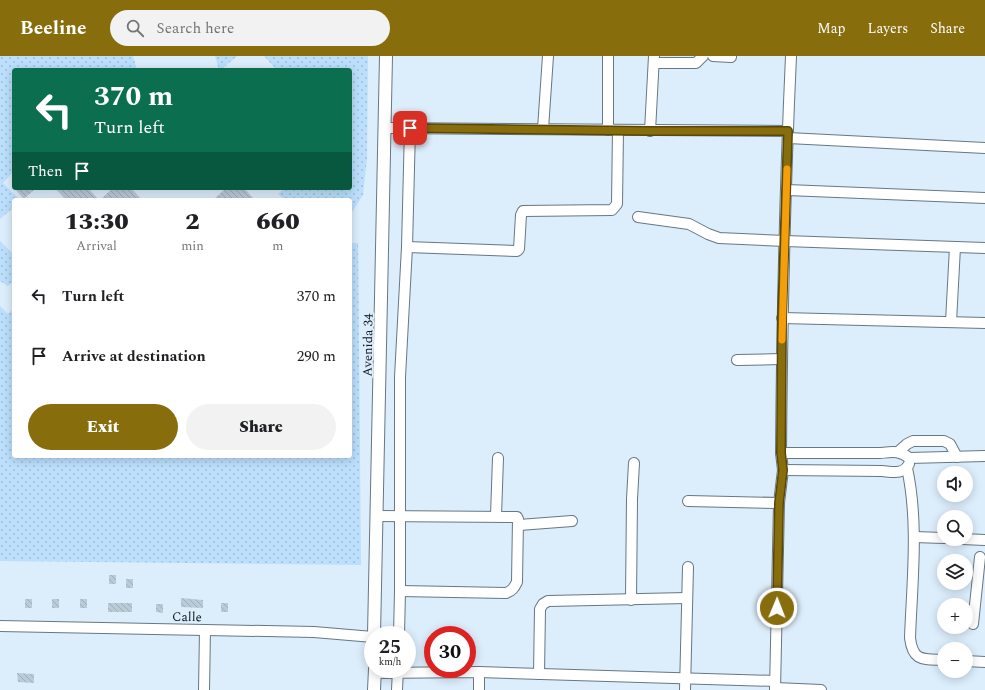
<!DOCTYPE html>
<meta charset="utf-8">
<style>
:root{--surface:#fff;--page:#f2f2f2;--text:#202124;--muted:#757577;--accent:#876d0c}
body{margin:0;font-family:Spectral,serif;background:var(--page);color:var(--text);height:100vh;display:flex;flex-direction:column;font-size:15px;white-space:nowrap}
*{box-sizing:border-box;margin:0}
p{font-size:13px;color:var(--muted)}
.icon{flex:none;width:22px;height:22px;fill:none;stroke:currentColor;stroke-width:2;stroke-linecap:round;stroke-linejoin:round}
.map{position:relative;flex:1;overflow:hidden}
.panel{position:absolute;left:12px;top:142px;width:340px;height:260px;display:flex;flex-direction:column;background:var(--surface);border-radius:4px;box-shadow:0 2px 10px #0003}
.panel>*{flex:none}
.guide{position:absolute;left:12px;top:12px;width:340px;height:122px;border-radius:4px;box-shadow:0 2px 10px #0003;background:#0b6e4f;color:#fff;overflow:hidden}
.tools{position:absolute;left:937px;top:410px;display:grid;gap:8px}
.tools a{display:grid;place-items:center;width:36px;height:36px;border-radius:50%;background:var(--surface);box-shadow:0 2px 10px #0003;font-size:20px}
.speed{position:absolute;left:364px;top:570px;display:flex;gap:8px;font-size:20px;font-weight:700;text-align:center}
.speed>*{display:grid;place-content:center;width:52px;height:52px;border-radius:50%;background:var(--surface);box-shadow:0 2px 10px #0003;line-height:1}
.speed small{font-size:10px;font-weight:400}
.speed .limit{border:6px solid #d22;background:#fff;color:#111}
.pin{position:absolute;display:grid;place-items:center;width:34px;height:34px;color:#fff;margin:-17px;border-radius:8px;box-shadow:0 2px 6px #0006}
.me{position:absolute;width:44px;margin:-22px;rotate:1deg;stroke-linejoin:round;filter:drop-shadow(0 0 3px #0008)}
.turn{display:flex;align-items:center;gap:14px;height:84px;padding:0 16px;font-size:18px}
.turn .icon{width:52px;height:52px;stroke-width:2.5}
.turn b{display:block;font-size:28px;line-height:34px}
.then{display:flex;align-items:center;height:38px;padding:0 16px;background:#0003;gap:8px;font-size:15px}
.eta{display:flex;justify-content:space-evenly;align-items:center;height:68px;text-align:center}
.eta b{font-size:24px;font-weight:800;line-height:28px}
.cta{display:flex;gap:8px;margin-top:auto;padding:8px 16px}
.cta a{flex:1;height:46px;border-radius:24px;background:var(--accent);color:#fff;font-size:16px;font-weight:800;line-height:46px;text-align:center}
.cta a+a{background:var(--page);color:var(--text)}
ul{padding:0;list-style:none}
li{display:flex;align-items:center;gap:12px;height:60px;padding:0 16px}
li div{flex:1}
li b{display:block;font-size:15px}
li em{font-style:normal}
header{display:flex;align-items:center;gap:24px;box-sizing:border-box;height:56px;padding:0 20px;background:var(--accent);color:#fff}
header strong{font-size:19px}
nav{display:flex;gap:22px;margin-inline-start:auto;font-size:14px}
.search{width:280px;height:36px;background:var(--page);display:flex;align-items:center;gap:10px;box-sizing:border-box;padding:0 14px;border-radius:22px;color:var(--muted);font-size:15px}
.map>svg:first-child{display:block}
</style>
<header>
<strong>Beeline</strong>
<div class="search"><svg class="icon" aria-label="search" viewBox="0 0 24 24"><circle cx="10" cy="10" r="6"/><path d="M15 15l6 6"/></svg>Search here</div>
<nav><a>Map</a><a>Layers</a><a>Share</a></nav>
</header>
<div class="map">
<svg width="985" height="634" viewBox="0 0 985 634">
<defs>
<pattern id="green-dots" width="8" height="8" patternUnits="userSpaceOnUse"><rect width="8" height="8" fill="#bbdffc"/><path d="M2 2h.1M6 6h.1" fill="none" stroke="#a0bfd8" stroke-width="1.8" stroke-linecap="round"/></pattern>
<pattern id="building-back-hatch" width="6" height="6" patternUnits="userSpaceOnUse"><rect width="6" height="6" fill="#bacbd8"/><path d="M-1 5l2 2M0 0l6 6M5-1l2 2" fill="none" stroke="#9faeb9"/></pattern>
</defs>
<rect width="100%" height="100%" fill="#dcedfb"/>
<!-- green -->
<g fill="url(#green-dots)">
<path d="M0,0H133L137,14H14V115L3,127L20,144H14V151L0,163Z"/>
<path d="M215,0H237L221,14H219Z"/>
<path d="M264,0H368L367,102L363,139L350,159V144H285L278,138L285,132H350V14H277Z"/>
<path d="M0,185L14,199V225L8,230L0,225Z"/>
<path d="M350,187H358L361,509L0,505V250L8,258L14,252V400H350Z"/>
</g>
<!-- building -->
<g fill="url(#building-back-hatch)">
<path d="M14,132H36L24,143Z"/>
<path d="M55,132H88L99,144H66Z"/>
<path d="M113,132H131L142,144H100Z"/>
<path d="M226,132H244L255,144H213Z"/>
<rect x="109" y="519" width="7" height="9"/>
<rect x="126" y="523" width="7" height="9"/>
<path d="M181,542L203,544V552L181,551Z"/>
<rect x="25" y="543" width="7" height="9"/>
<rect x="52" y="543" width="7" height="9"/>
<rect x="80" y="543" width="7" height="9"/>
<rect x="108" y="547" width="24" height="9"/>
<rect x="221" y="547" width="7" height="9"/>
<path d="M156,548H163V557L156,556Z"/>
<path d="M17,617L34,618V627L18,626Z"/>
</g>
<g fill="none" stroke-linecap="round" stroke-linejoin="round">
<!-- minor casing -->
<g stroke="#677783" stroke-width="12">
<g id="minor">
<path d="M608,0V74"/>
<path d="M713,0L731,1"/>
<path d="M654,7H696L703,0"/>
<path d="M385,72L788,75"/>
<path d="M543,73L548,0"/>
<path d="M650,75L654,0"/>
<path d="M788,82L985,92"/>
<path d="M787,134L985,142"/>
<path d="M638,161L689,168L708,178L719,182L785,185L985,192"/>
<path d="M407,191L517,195L519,193L521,159L523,155L612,154L617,148L618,74"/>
<path d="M782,262L985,267"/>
<path d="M951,266L955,191"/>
<path d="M737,304L782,303"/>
<path d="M898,396L907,388L913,385H944L950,388L957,401"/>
<path d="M781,397H880C891,396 900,394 909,402L985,400"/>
<path d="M907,412C919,467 912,526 910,582C913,606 923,603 944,604"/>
<path d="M783,414L882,415C893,416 903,419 909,408"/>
<path d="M688,445L779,447"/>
<path d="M377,460L517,461L518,463L517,526C514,532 512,535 506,537L400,535"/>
<path d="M496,460L498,402"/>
<path d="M519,469L572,465"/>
<path d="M914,481L944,482"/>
<path d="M962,483L985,484"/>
<path d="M631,544L632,443L634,407"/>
<path d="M973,568L980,501"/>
<path d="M0,570L314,576L373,581"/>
<path d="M399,579L400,535V321L407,191L410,72"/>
<path d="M966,605L985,606"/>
<path d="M479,616L775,625"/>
<path d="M375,617L479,616V634"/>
<path d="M539,618L540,553L543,548L548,545L687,542"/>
<path d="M775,632L821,634"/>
<path d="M204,634L205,574"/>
<path d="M397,634L398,613"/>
<path d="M685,634L688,511"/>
<path d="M775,634L779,447L783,414L781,397C782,265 785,132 791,0"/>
</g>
</g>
<!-- tertiary casing -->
<g stroke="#677783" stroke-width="14">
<g id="tertiary">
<path d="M374,579L386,0"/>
<path d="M374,634L375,613"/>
</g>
</g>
<!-- minor -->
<use href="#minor" stroke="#fff" stroke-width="10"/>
<!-- tertiary -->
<use href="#tertiary" stroke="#fff" stroke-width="12"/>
</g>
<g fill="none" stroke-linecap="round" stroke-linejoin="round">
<!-- route casing -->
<g stroke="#584708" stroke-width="10">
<path id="route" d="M410,72L650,75H788L782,262L781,397L783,414L779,447L777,552"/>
</g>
<!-- route -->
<use href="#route" stroke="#876d0c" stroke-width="7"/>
<!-- slow -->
<path stroke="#f59e0b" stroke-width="7" d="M782,284L787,113"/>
</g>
<g text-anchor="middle" stroke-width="4" stroke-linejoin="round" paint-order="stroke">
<!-- street labels -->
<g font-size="13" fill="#12181d" stroke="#dcedfb">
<text transform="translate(367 289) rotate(-89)" y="5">Avenida 34</text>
<text transform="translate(187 560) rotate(1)" y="5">Calle</text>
</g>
</g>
</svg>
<div class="tools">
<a><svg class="icon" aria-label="sound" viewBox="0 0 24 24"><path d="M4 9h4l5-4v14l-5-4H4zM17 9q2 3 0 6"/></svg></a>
<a><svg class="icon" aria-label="search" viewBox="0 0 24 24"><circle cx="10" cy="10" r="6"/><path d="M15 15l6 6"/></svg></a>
<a><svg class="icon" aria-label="layers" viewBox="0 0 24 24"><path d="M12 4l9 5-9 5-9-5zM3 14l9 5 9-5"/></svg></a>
<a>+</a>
<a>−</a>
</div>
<div class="speed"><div>25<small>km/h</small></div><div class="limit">30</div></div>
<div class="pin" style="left:410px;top:72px;background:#d93025"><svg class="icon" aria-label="arrive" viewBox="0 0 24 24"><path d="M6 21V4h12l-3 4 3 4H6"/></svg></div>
<svg class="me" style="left:777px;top:552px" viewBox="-20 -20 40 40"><circle r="17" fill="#876d0c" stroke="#fff" stroke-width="3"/><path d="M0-11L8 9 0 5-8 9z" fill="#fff"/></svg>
<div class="guide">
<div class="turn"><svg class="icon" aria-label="left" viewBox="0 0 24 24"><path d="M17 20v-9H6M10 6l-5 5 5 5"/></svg><div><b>370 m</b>Turn left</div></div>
<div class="then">Then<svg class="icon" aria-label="arrive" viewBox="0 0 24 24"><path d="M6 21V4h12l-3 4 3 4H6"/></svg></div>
</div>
<section class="panel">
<div class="eta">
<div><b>13:30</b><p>Arrival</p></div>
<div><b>2</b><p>min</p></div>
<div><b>660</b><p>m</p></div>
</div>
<ul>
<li><svg class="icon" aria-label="left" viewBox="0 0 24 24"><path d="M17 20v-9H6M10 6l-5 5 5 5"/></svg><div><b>Turn left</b></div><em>370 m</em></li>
<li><svg class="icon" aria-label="arrive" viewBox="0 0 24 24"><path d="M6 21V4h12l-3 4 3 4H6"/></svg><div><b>Arrive at destination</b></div><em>290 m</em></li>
</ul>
<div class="cta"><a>Exit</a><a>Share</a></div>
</section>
</div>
